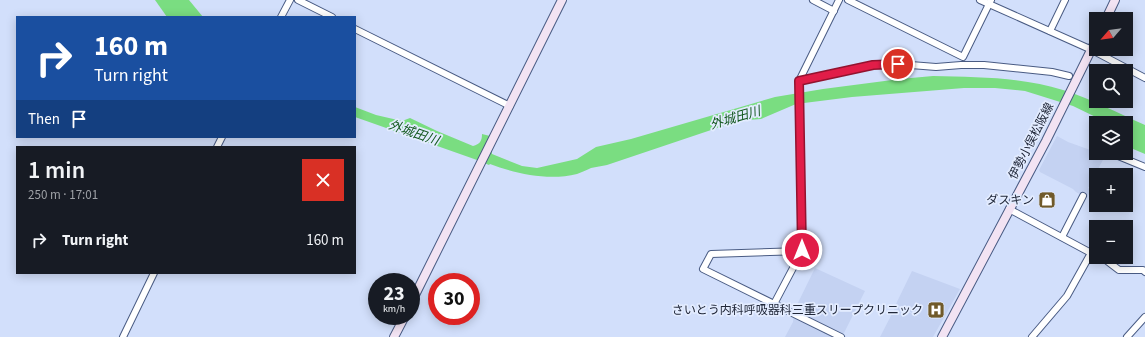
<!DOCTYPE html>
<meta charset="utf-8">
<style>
:root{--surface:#171b24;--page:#242831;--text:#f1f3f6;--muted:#9ea1a6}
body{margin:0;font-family:"Source Sans 3","Noto Sans JP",sans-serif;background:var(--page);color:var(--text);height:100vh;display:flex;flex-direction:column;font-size:15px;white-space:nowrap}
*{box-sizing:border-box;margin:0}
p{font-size:13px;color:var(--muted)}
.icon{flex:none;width:22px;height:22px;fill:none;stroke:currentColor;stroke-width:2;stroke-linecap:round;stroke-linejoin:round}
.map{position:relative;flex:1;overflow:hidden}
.details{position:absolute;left:16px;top:146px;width:340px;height:128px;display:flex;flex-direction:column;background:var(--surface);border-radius:0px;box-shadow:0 2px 10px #0003}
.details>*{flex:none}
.hud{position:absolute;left:16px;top:16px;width:340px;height:122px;border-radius:0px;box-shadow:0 2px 10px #0003;background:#1a4fa0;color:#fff;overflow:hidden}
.needle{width:26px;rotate:242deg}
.tools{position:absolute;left:1089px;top:12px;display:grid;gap:8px}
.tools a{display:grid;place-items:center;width:44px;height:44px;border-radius:0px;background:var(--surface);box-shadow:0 2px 10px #0003;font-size:20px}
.speed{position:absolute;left:368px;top:273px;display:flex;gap:8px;font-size:20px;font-weight:700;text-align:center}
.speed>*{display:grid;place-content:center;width:52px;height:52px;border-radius:50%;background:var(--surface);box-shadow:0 2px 10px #0003;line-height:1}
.speed small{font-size:10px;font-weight:400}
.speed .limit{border:6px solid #d22;background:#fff;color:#111}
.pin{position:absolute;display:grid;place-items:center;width:34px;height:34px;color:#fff;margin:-17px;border:2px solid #fff;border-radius:50%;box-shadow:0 1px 4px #0007}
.me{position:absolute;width:44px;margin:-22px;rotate:0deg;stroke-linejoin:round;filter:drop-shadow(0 0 3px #0008)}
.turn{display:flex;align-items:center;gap:14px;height:84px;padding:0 12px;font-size:18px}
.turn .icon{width:52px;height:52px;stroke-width:2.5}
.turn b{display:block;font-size:28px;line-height:34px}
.then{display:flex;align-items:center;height:38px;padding:0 12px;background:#0003;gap:8px;font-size:15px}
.round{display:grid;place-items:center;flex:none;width:42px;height:42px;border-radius:0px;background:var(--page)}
.summary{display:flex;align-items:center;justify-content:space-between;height:68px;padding:0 12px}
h1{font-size:24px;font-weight:600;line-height:30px}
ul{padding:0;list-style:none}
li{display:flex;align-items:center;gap:12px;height:52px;padding:0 12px}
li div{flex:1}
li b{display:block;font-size:15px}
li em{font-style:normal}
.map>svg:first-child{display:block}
</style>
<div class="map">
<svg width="1145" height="337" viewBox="0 0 1145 337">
<rect width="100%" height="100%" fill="#d2dffb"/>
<!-- built -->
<g fill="#c4d2f2">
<path d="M1057,136L1068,142L1096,152V153L1105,155V156L1097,171L1098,172L1088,188L1093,191L1088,195L1086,198L1076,192L1073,189L1040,172L1039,170Z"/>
<path d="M815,268L865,291L842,337H785L793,322L794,311Z"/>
<path d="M912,271L960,289L933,337H880L896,306L923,319L896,304Z"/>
</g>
<!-- water -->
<g fill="#7add81">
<path d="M155,0H189L203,17H167Z"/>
<path d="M933,76C977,77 1021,77 1063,90C1091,99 1118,113 1145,125V154L1126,146V123H1108L1073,106L1025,91L995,88H964L852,97L796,104L761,119L748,120L720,127L607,165C602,166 596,167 591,168C587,170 582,172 577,174C549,181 516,174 490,164L489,165L477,160L355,117V107L376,115L402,121L410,118L437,131L473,146C480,144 482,141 482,134L490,136L492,154L522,166L537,168L577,159L596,147L631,139L775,97L823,89L900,79Z"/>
</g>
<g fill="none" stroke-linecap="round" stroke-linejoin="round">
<!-- street casing -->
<g stroke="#495b83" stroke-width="8">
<g id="street">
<path d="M298,0L332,17"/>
<path d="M813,0L834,11"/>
<path d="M848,0L963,57L991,0"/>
<path d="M980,0L1092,50L1145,78"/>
<path d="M281,17L290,0"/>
<path d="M355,29L510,106"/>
<path d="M1050,31L1065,0"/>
<path d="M799,81L873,65L898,64L936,67L961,65H984L1052,72L1069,76"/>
<path d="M217,147L222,137"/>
<path d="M1111,153L1145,167"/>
<path d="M1009,209L1091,253L1067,296L1032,337"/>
<path d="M1062,237L1083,196"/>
<path d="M802,251L711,254L703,269L841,337"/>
<path d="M1102,257L1119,270H1143L1145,272"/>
<path d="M774,304L802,251L799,81L839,0"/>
<path d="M123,337L154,273"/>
<path d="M1127,337L1145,317"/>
</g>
</g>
<!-- secondary casing -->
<g stroke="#495b83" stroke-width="10">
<g id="secondary">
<path d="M1106,19L1115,0"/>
<path d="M411,303L562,0"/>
<path d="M394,337L405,316"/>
<path d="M942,337L1046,141L1096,40"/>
</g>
</g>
<!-- street -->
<use href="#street" stroke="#fff" stroke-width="6"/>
<!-- secondary -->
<use href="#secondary" stroke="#f2e3f3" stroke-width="8"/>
</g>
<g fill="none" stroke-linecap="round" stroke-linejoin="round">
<!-- route casing -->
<g stroke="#92132f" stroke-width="10">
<path id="route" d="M802,250L799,81L873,65L898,64"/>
</g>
<!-- route -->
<use href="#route" stroke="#e11d48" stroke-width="7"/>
</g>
<!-- icons -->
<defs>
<g id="shop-square" transform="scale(0.9)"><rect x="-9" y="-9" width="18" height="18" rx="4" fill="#705a2a" stroke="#e3ecff"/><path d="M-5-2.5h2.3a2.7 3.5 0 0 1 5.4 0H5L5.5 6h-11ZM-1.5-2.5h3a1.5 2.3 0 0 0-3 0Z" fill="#fff"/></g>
<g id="hospital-square" transform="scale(0.9)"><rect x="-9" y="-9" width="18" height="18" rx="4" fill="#705a2a" stroke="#e3ecff"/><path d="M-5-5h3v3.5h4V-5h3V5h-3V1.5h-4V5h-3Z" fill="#fff"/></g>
</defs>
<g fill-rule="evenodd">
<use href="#shop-square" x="1047" y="200"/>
<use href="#hospital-square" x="936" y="310"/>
</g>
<g text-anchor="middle" stroke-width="3.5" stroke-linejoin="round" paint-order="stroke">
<!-- street labels -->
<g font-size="12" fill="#202739" stroke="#e3ecff">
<text transform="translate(1031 141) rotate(-63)" y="4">伊勢小俣松阪線</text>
</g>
<!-- poi labels -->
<g font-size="12" fill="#202739" stroke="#e3ecff" text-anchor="end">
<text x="1034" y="204">ダスキン</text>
<text x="923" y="314">さいとう内科呼吸器科三重スリープクリニック</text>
</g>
<!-- water labels -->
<g font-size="13" font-style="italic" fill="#13581e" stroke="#e3ecff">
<text transform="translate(735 117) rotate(-16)" y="5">外城田川</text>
<text transform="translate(414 132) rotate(19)" y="5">外城田川</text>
</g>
</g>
</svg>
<div class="tools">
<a><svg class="needle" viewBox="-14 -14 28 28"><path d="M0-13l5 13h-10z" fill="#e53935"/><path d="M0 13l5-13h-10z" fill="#9ea1a6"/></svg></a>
<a><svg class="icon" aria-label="search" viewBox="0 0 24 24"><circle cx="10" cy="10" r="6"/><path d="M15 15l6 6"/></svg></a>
<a><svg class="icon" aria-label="layers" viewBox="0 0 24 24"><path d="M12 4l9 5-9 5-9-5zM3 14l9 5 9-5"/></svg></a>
<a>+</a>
<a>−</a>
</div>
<div class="speed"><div>23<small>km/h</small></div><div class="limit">30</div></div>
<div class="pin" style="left:898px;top:64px;background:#d93025"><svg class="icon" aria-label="arrive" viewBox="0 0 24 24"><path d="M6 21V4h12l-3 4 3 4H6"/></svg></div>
<svg class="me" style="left:802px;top:250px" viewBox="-20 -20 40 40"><circle r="17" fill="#e11d48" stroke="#fff" stroke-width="3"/><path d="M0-11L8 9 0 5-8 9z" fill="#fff"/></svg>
<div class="hud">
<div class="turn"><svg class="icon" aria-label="right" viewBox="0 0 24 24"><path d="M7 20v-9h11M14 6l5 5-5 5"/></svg><div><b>160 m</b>Turn right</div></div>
<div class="then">Then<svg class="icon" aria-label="arrive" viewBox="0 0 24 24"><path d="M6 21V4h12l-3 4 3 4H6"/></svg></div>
</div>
<section class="details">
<div class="summary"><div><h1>1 min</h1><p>250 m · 17:01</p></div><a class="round" style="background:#d93025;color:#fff"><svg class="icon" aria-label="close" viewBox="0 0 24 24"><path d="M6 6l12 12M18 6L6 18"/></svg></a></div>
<ul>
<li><svg class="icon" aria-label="right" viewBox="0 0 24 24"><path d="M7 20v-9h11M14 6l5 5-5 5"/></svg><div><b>Turn right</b></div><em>160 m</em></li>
</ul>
</section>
</div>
